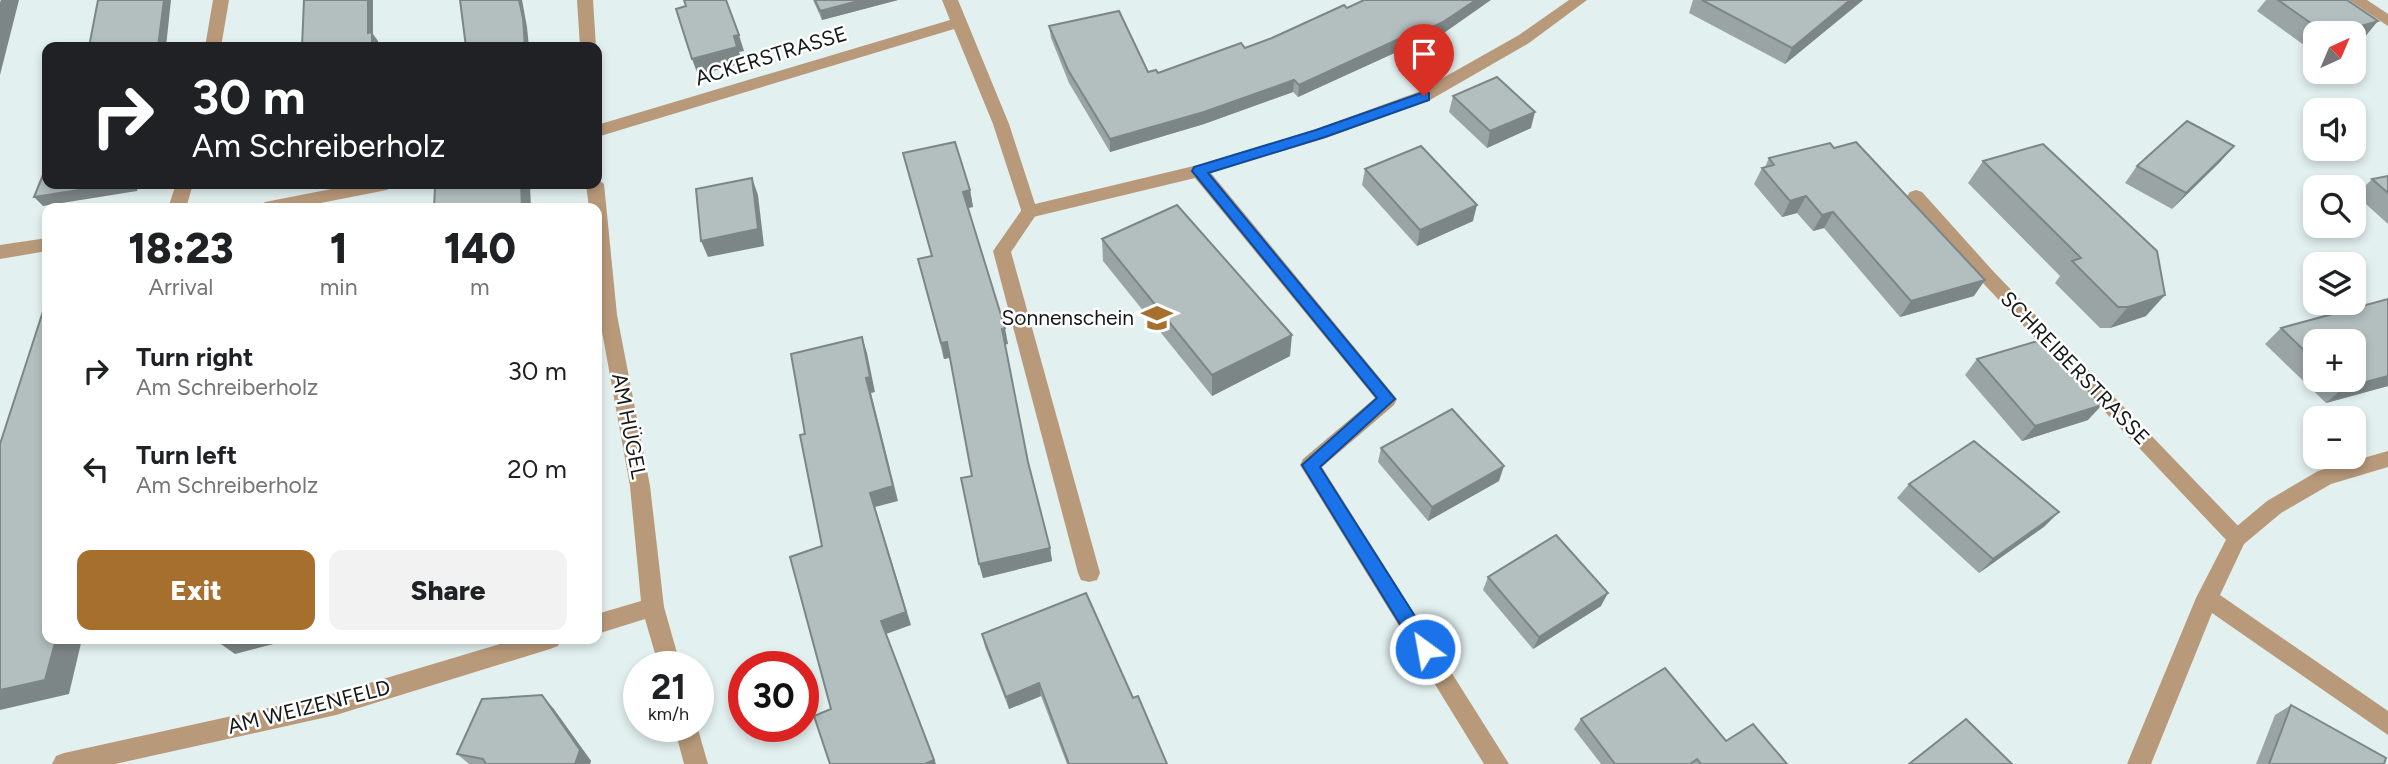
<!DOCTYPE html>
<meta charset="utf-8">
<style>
:root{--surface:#fff;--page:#f2f2f2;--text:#202124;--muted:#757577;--accent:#a76f2d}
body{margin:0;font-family:Figtree,sans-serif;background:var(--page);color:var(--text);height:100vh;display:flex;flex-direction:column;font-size:26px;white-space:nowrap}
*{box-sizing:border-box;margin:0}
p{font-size:23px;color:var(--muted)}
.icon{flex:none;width:38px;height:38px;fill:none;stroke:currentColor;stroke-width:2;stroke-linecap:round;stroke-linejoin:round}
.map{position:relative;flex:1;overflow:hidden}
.sheet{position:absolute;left:42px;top:203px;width:560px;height:441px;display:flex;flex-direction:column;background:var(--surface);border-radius:14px;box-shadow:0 4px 10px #0003}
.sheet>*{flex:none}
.banner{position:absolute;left:42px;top:42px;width:560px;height:147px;border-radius:14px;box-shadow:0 4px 10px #0003;background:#202124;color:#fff;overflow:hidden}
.needle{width:46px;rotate:44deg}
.fabs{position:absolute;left:2303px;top:21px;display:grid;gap:14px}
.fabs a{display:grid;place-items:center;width:63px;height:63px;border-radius:14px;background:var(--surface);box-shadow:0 4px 10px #0003;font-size:35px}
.speed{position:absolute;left:623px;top:651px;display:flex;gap:14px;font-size:35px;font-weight:700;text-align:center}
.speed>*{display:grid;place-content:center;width:91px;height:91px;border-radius:50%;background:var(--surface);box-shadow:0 4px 10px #0003;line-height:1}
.speed small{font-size:18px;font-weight:400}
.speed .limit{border:10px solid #d22;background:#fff;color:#111}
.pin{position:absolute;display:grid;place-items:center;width:60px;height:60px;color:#fff;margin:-72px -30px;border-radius:50% 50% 50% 0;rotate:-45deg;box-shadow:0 0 7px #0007}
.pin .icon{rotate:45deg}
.me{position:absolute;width:77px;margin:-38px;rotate:328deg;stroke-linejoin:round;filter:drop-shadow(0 0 5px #0008)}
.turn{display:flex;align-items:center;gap:24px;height:147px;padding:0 35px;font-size:32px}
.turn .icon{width:91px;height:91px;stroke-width:2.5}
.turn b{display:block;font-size:49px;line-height:60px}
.eta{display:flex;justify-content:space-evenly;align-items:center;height:119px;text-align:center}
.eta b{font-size:42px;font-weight:800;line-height:49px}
.button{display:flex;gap:14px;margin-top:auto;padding:14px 35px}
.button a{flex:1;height:80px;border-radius:14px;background:var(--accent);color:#fff;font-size:28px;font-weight:800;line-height:80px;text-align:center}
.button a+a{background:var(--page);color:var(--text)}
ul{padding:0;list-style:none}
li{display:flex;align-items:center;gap:21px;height:98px;padding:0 35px}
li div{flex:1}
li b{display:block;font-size:26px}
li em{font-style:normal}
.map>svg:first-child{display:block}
</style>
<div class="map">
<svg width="2388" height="764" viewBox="0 0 2388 764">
<rect width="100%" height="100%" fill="#e2f0ef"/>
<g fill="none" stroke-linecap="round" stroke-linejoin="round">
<!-- service -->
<g fill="#b8997a" fill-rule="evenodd">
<path d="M1916,190L1922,192L1993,271L2244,532L2247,538L2244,544L2237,547L2230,544L1981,281L1910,200L1907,196L1910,192Z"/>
<path d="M1029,206L1035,208L1038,212L1011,252L1100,573L1097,580L1089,582L1081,580L1078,573L993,251L1023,208Z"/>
</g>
<!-- minor -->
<g fill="#b8997a" fill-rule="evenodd">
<path d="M213,0H229L221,47H205Z"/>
<path d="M577,0H593L596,47H580Z"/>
<path d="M942,0H958L1009,124L1035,204L1198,165L1314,130L1418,92L1519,35L1569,0H1587L1529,43L1430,100L1326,138L1211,173L1397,399L1394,405L1322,467L1509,764H1484L1300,465L1303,459L1375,398L1195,178L1029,218L1023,216L993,124L954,29L597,137V125L950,20Z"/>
<path d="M2349,0H2367L2388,14V26Z"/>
<path d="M597,178L604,184L617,315L650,486L664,607L681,667H659L645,619L597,634V614L641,601L630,486L599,315L597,208H589L586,184H597Z"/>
<path d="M176,184H193L186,208H168Z"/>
<path d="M357,184H396L387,190L295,208H256L265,202Z"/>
<path d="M47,238V251L0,259V245Z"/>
<path d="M2388,451V467L2331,484L2281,513L2244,544L2220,595L2388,711V735L2212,613L2151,764H2127L2196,598L2230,532L2267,501L2318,471Z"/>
<path d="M517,639H561L558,646L550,649L336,715L115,764H52L56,756L64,753L336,693Z"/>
<path d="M674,726H697L708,764H684Z"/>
</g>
</g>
<!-- wall -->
<g fill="#9aa4a4" fill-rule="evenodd">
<path d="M813,0H898L822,20Z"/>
<path d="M1693,0H1863L1785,64L1689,13Z"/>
<path d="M2266,0H2347L2364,38L2354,33H2315V53L2257,11Z"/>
<path d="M1347,8L1441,35L1404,53L1401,50L1298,97L1293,92L1204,124L1110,152L1069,83L1051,38L1049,26L1148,72L1158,73L1245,48Z"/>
<path d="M1453,96L1531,128L1487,148L1449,112Z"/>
<path d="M2234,146L2220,162L2172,209L2125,183L2137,166Z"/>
<path d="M903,153L970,190L973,207L968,208L1008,344H1005L1028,462L1050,548L1052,561L983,578L972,476L950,358L944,359L918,259L932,256Z"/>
<path d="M1769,158L1974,296L1900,317L1824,228L1813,231L1797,213L1782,217L1754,184L1762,168L1765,167Z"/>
<path d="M1983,161L2146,316L2110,328H2100L2055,283L2060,276L1968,183Z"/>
<path d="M1365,169L1473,221L1417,246L1362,185Z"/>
<path d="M2388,176V224L2356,195L2372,179Z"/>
<path d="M1102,239L1290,356L1212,396L1103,261Z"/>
<path d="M2388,299V386L2326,403L2265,344L2281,328ZM2315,341H2354V380H2315Z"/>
<path d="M1977,359L2088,420L2022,441L1965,375Z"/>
<path d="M1381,448L1499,481L1428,521L1378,462Z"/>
<path d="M1909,484L2045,526L1979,573L1897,498Z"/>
<path d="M1488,577L1601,606L1533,649L1483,590Z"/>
<path d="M982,634L1133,698L1167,764H1067L1041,696L1009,709L985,647Z"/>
<path d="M2291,705L2384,764H2256L2275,715Z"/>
<path d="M553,708L591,761L590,764H469L457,754Z"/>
<path d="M1581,719L1726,741L1787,764H1601L1574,729Z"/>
</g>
<!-- shaded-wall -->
<g fill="#7d8686">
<path d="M1,0H19L0,75V2Z"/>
<path d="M164,0H171L166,47H158Z"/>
<path d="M368,0H373V34L378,41V47H372L368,33Z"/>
<path d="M519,0H522L527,27L529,47H525Z"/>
<path d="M862,0H898L822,20L820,11Z"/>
<path d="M1476,0H1491L1441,35L1404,53L1406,40Z"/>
<path d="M1850,0H1863L1785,64L1792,48Z"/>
<path d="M2378,21L2364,38L2354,41V33H2338Z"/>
<path d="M739,35L744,51L739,52L743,63L698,75L692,59L734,36Z"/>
<path d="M1403,37L1401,50L1298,97L1299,85Z"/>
<path d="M1294,80L1293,92L1204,124L1110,152V139Z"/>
<path d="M1535,112L1531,128L1487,148L1490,131Z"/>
<path d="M2234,146L2220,162L2172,209L2186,193Z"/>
<path d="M752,178L758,195L764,246L708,257L701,241Z"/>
<path d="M118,184H139L137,191L43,206L34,197Z"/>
<path d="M521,184H529L530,185L531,208H522Z"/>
<path d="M970,190L973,207L967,208L963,192Z"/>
<path d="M1806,196L1797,213L1782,217L1790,201Z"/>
<path d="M1477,205L1473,221L1417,246L1420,230Z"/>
<path d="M1833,212L1824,228L1813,231L1822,215Z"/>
<path d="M1985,280L1974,296L1900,317L1911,301Z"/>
<path d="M2165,295L2146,316L2110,328L2128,307Z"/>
<path d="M1005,328L1008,344L1004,345L1002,329Z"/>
<path d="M1292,335L1290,356L1212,396V375Z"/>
<path d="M862,337L867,353L875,392L871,393L898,501L875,507L911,625L886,634L936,764H925L881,621L870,493L866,378Z"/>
<path d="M947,342L951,357L944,359L941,343Z"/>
<path d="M2388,376V386L2326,403L2343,388Z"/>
<path d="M2102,405L2088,420L2022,441L2035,426Z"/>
<path d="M1504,466L1499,481L1428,521L1432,507Z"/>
<path d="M2059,512L2045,526L1979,573L1993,559Z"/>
<path d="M1050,548L1052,561L983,578L979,564Z"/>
<path d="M1608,593L1601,606L1533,649L1539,637Z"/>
<path d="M56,639H82L69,694L0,710V690Z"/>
<path d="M229,639H293L235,654L218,642Z"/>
<path d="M1039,683L1041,696L1009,709L1006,697Z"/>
<path d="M542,695L553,708L591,761L590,764H575Z"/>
</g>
<!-- building -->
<g fill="#b3bfbf" stroke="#7d8686" stroke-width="2">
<path d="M98,0H164L158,47H89Z"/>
<path d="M304,0H368V33L372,32V47H302Z"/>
<path d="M460,0H519L523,18L525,47H466Z"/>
<path d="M684,0H726L739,35L734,36L737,47L692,59L676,9L686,6Z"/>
<path d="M815,0H862L820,11Z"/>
<path d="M1364,0H1476L1443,22L1406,40L1403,37L1299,85L1294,80L1204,112L1110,139L1068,70L1049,26L1119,11L1148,72L1156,70L1158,73L1241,43L1245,48L1272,38L1344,5L1347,8Z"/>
<path d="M1702,0H1850L1792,48Z"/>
<path d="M2278,0H2347L2378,21L2338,33H2325Z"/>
<path d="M1497,77L1535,112L1490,131L1453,96Z"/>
<path d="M2187,121L2234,146L2186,193L2137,166Z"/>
<path d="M955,142L970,190L963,192L1005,328L1002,329L1028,462L1050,548L979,564L961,478L972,476L947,342L941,343L918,259L932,256L903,153Z"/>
<path d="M1856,142L1985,280L1911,301L1833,212L1822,215L1806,196L1790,201L1762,168L1774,165L1769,158L1830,143L1834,148Z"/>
<path d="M2043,144L2157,251L2165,295L2128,307H2118L2072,261L2081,258L1983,161Z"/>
<path d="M1421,146L1477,205L1420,230L1365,169Z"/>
<path d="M47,165V184H118L34,197Z"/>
<path d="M2388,176V193L2372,179Z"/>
<path d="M752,178L758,229L701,241L696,189Z"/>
<path d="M448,184H521L522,208H434L435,187Z"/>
<path d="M1177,205L1292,335L1212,375L1102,239Z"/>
<path d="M47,299V639H56L45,680L0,690V444Z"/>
<path d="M2388,299V376L2343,388L2335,380H2354V341H2315V361L2281,328Z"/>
<path d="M862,337L870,377L866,378L893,486L870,493L906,612L881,621L934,760L925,764H830L814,716L831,709L790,557L822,546L800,435L805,434L791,354Z"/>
<path d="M2041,340L2102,405L2035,426L1977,359Z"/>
<path d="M1452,409L1504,466L1432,507L1381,448Z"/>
<path d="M1974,441L2059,512L1993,559L1909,484Z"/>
<path d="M1556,535L1608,593L1539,637L1488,577Z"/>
<path d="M1086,593L1133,698L1138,696L1167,764H1069L1039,683L1006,697L982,634Z"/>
<path d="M1665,668L1726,741L1753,724L1787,764H1701L1697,759L1690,764H1615L1581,719Z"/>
<path d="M542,695L580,750L575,764H486L483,759L457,754L482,699Z"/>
<path d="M2291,705L2386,758L2384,764H2269Z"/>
<path d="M1966,719L2012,764H1909Z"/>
</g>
<!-- route -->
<path fill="#1a73e8" stroke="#114b97" stroke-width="2" d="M1424,92L1429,93V100L1325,137L1208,173L1395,399L1320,467L1432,643L1434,649L1432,655L1425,658L1419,655L1302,465L1377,398L1192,171L1194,167L1316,130Z"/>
<!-- icons -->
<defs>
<g id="school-bare" transform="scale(2.415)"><path d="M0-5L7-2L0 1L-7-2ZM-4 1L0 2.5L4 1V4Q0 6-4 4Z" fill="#a76f2d" stroke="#fff" stroke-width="2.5" paint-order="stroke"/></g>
</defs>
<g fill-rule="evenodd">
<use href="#school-bare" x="1157" y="318"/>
</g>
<g text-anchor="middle" stroke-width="5" stroke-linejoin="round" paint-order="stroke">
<!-- street labels -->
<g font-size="21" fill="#141818" stroke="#fff">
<text transform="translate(771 56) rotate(-17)" y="7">ACKERSTRASSE</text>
<text transform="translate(2075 368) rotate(46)" y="7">SCHREIBERSTRASSE</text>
<text transform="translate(629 426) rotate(79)" y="7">AM HÜGEL</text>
<text transform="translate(309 707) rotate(-14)" y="7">AM WEIZENFELD</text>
</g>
<!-- poi labels -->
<g font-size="21" fill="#141818" stroke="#fff" text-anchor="end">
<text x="1134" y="325">Sonnenschein</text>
</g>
</g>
</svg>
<div class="fabs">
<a><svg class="needle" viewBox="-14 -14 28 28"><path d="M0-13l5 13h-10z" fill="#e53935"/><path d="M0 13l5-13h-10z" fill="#757577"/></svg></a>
<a><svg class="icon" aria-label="sound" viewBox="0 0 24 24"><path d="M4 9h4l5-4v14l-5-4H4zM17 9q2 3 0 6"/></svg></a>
<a><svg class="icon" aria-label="search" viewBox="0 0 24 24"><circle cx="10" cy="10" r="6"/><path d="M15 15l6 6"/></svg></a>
<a><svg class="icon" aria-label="layers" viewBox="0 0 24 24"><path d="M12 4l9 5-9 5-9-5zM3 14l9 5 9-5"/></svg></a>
<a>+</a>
<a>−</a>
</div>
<div class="speed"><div>21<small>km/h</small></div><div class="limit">30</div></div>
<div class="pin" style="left:1424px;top:96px;background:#d93025"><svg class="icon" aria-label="arrive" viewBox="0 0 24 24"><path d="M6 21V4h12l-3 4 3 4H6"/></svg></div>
<svg class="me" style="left:1425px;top:649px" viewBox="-20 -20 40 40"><circle r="17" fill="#1a73e8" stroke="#fff" stroke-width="3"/><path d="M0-11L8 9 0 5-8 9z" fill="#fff"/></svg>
<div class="banner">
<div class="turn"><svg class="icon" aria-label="right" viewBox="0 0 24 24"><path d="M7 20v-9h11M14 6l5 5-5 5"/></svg><div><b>30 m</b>Am Schreiberholz</div></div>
</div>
<section class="sheet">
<div class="eta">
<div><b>18:23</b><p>Arrival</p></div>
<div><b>1</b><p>min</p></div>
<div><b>140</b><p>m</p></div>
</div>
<ul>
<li><svg class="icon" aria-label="right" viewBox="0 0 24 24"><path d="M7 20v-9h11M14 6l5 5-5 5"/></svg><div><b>Turn right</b><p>Am Schreiberholz</p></div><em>30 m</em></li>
<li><svg class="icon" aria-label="left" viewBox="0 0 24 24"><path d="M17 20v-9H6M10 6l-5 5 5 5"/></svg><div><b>Turn left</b><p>Am Schreiberholz</p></div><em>20 m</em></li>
</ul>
<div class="button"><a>Exit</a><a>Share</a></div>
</section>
</div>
